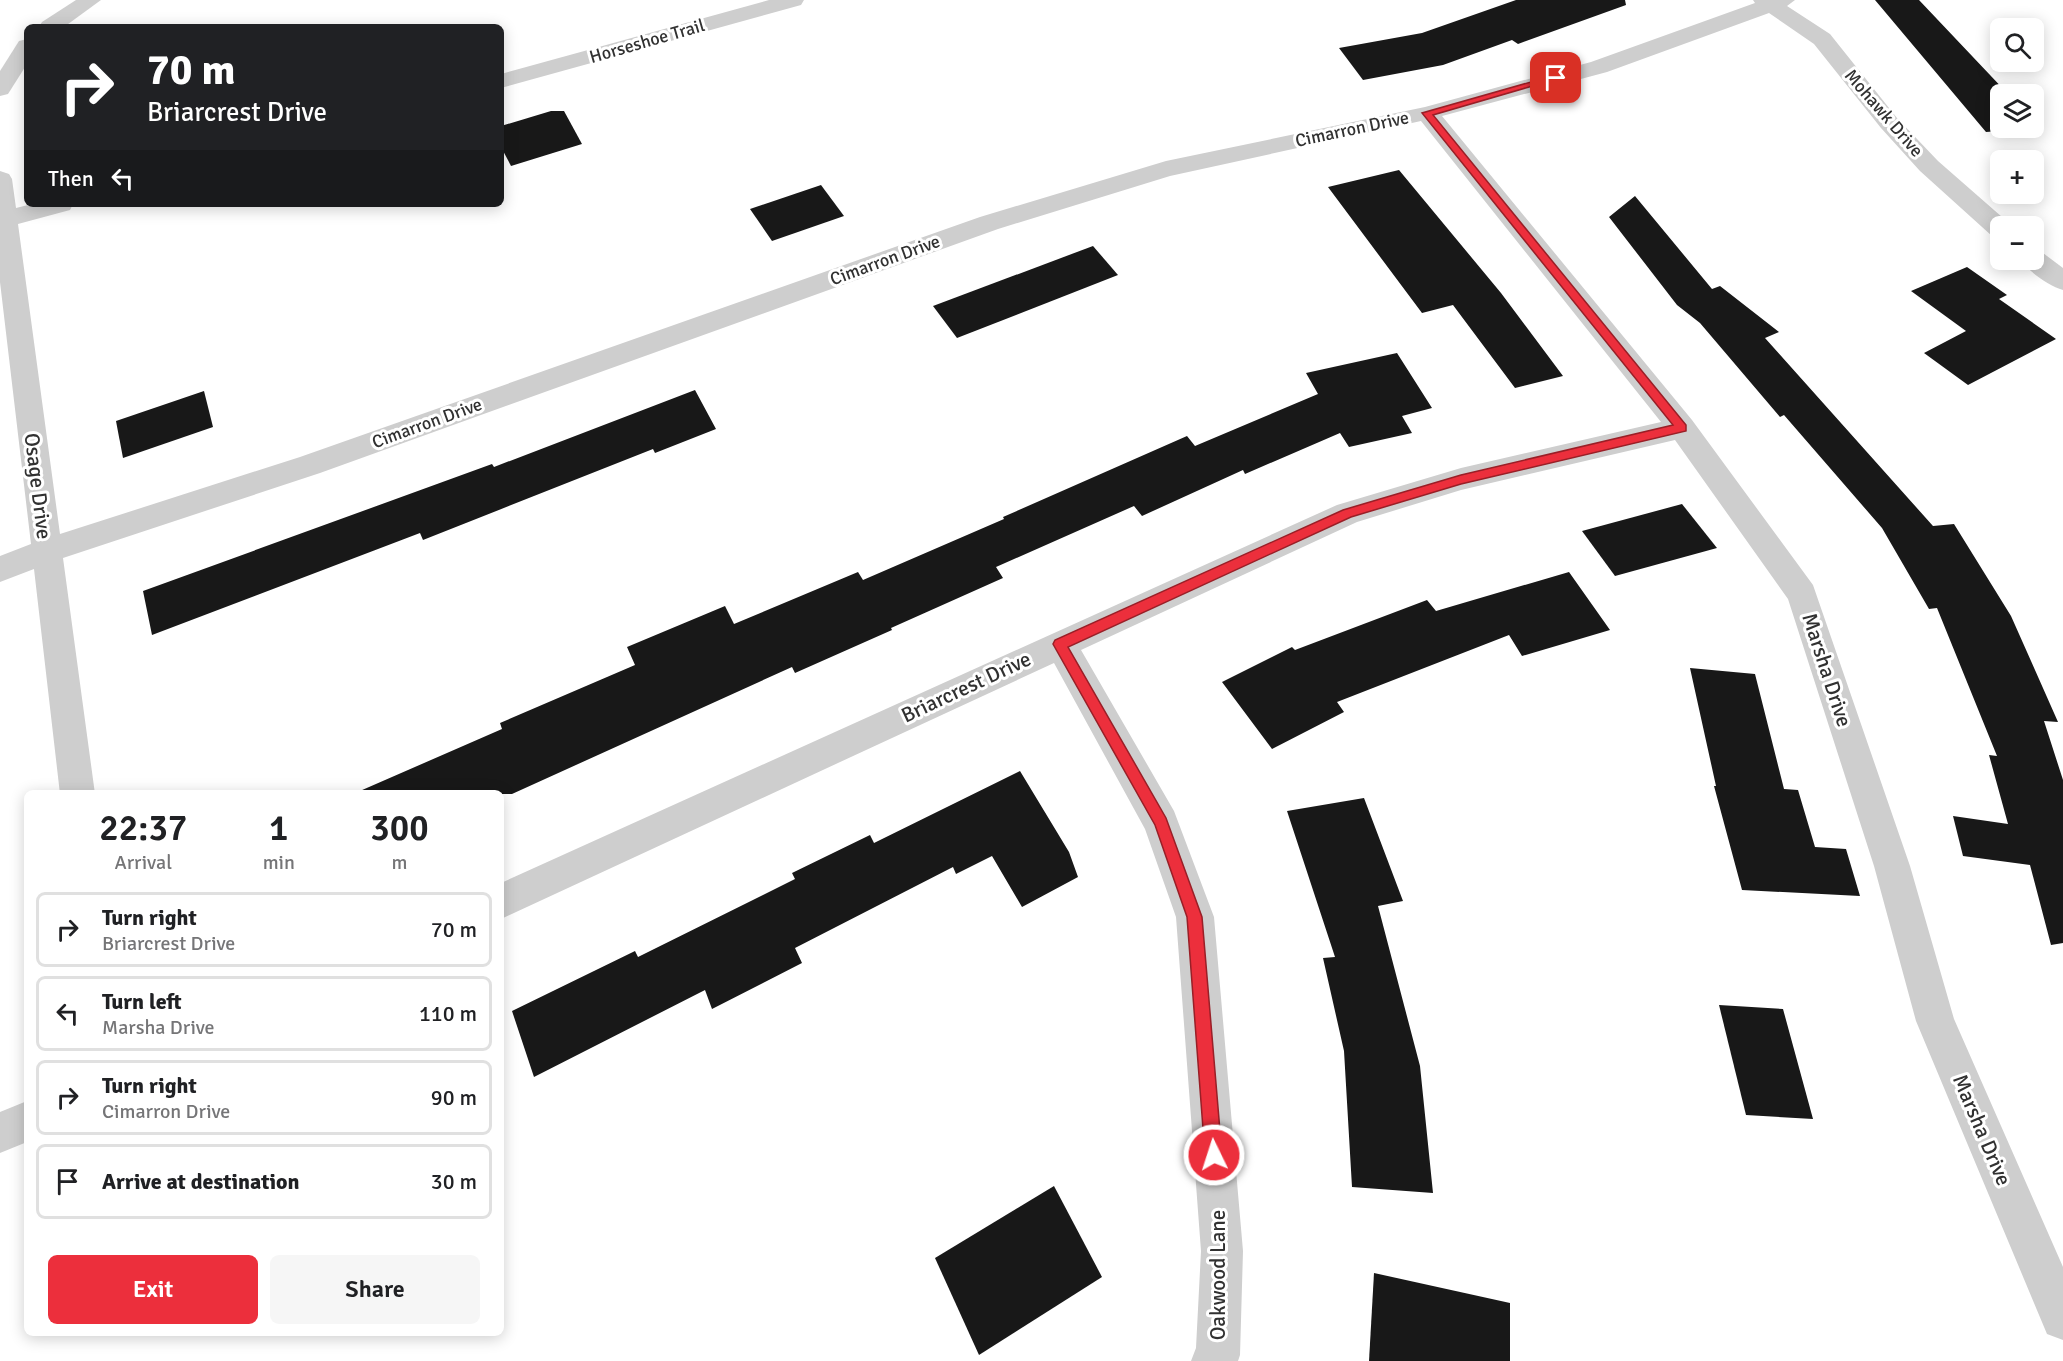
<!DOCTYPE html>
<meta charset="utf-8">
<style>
:root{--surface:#fff;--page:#f6f6f6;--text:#202124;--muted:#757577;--line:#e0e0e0;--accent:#ec2f3c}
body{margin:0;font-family:Signika,sans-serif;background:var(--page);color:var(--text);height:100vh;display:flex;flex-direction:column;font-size:22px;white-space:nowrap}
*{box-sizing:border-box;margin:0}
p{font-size:20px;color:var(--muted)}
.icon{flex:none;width:33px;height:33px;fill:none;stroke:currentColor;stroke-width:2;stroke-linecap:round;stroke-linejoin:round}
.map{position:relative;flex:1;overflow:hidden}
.panel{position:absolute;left:24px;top:790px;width:480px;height:546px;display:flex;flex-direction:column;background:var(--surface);border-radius:9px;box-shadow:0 3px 15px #0003}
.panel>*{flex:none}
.banner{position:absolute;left:24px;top:24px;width:480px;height:183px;border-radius:9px;box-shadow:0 3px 15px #0003;background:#202124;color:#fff;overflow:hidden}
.tools{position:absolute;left:1990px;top:18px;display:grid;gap:12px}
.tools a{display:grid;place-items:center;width:54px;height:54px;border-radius:9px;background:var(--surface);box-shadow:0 3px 15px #0003;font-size:30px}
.pin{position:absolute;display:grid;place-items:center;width:51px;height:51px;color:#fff;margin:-26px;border-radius:12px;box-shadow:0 3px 9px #0006}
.me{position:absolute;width:66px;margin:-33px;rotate:356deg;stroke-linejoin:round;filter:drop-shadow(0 0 4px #0008)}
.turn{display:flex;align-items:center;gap:21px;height:126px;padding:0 24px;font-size:27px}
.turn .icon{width:78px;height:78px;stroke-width:2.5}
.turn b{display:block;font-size:42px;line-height:51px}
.then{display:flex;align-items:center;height:57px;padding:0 24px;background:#0003;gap:12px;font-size:22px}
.eta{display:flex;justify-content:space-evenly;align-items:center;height:102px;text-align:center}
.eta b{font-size:36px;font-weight:600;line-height:42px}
.primary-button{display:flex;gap:12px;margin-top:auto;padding:12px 24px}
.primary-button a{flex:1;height:69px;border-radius:9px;background:var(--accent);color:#fff;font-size:24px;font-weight:600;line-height:69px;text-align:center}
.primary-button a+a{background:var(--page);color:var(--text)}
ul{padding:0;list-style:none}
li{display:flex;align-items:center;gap:18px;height:75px;margin:0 12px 9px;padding:0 12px;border:3px solid var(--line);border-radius:9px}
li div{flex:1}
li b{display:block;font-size:22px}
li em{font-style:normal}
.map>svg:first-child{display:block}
</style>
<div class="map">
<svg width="2063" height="1361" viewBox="0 0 2063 1361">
<rect width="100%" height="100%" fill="#fff"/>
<!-- building -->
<g fill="#181818">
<path d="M1516,0H1625L1626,5L1518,44L1512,40L1443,65L1363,80L1339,48L1422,33Z"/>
<path d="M1875,0H1919L2008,94H2001V128H2034V122L2039,128L1986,132Z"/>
<path d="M551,111H564L582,144L511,166L501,147V126Z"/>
<path d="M1399,170L1501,293L1563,376L1515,388L1453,305L1422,313L1328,187Z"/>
<path d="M821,185L844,216L772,241L750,209Z"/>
<path d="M1635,196L1712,289L1720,286L1779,332L1765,338L1933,526L1954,524L2011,616L2058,722L2044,721L2063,780V943L2051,945L2030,865L1963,856L1953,816L2008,824L1989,755L1997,756L1937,608L1929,609L1882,528L1784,415L1780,417L1700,323L1677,305L1609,217Z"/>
<path d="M1093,246L1118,275L957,338L933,306Z"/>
<path d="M1967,267L2007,295L1999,299L2056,339L1968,385L1924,353L1966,331L1911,291Z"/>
<path d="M1397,353L1432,408L1402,416L1412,433L1349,447L1340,433L1245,474L1243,470L1142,516L1134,506L996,567L1003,578L891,628L892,630L795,673L792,667L512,794H353L502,729L500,723L635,665L627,647L725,606L734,624L858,572L863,580L1004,519L1003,517L1187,436L1195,446L1318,394L1306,373Z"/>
<path d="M695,390L716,429L655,453L653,449L423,540L420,533L152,635L143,591L492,464L494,467Z"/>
<path d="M204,391L213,427L123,458L116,421Z"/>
<path d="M1682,504L1717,548L1615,576L1582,531Z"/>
<path d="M1569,572L1610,630L1522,656L1509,635L1337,702L1344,712L1272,749L1222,682L1292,647L1295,650L1427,600L1436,611Z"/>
<path d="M1690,668L1755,674L1784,789L1798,790L1815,847L1846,849L1860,896L1742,890L1714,786H1716Z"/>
<path d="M1020,771L1069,852L1078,877L1022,907L992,856L956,874L953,867L795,948L802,963L712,1009L705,990L534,1077L512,1011L635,951L638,957L795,879L792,873L870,835L874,843Z"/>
<path d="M1364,798L1403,901L1378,906L1420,1066L1433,1193L1352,1187L1344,1051L1323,958L1335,957L1287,811Z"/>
<path d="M1719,1005L1783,1009L1813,1119L1746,1115Z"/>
<path d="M1054,1186L1102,1277L979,1355L935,1258Z"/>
<path d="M1374,1273L1510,1303V1361H1369Z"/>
</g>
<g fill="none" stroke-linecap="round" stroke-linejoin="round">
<!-- minor -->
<g fill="#cecece" fill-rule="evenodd">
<path d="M76,0H101L64,27H39L42,22Z"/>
<path d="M769,0H804L801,5L501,88V74Z"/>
<path d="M1753,0H1795L1787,6L1830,34L1897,118L1938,161L2010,224L2011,226H2001V238L1992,236L1920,171L1881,128L1814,44L1769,13L1607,72L1442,116L1692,420L1813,585L1910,866L1954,1019L2063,1267V1340L2047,1334L1916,1021L1874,866L1788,599L1675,440L1461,490L1357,522L1081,650L1174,811L1214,917L1243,1251L1240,1355L1238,1361H1191L1196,1348L1201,1251L1176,917L1145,829L1054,663L501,919V883L1337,505L1461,468L1661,422L1421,121L1170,176L998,229L320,473L63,558L95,794H60L34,569L0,582V556L31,544L0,282V171L9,174L12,179L16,208L32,204H73L70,210L18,224L60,534L300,457L980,217L1166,161L1425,107L1591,62L1755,3Z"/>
<path d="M27,39V64L8,94L0,96V71L19,41Z"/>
<path d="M2034,250L2043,253L2063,268V290C2049,286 2029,272 2021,260H2034Z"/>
<path d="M27,1101V1142L0,1153V1112Z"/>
</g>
</g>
<!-- route -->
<path fill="#ec2f3c" stroke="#991f27" stroke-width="1.5" d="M1552,76L1560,78L1433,115L1686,425V431L1461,484L1351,517L1068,647L1166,818L1202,917L1222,1155L1220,1161L1214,1164L1208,1161L1205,1155L1187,917L1155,825L1053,644L1055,640L1343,510L1461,475L1673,425L1422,113Z"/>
<g text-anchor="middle" stroke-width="6" stroke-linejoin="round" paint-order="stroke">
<!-- far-street labels -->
<g font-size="18" fill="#313131" stroke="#fff">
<text transform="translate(647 41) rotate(-16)" y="6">Horseshoe Trail</text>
<text transform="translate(1884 113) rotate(49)" y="6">Mohawk Drive</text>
<text transform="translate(1352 129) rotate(-12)" y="6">Cimarron Drive</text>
<text transform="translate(885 260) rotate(-20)" y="6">Cimarron Drive</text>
<text transform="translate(427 423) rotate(-20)" y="6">Cimarron Drive</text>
</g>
<!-- street labels -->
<g font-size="21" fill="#313131" stroke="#fff">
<text transform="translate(38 486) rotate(83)" y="7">Osage Drive</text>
<text transform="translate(1827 670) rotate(72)" y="7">Marsha Drive</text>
<text transform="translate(966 687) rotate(-25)" y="7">Briarcrest Drive</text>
<text transform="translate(1982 1130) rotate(67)" y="7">Marsha Drive</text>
<text transform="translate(1218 1275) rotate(-90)" y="7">Oakwood Lane</text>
</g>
</g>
</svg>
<div class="tools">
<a><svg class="icon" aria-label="search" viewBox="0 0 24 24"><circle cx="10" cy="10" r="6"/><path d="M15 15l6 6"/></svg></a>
<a><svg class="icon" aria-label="layers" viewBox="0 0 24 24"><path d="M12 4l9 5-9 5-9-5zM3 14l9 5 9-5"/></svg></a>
<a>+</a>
<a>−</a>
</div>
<div class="pin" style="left:1556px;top:78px;background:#d93025"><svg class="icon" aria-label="arrive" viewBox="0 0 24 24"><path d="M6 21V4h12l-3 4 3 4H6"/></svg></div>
<svg class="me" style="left:1214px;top:1155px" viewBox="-20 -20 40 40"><circle r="17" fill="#ec2f3c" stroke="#fff" stroke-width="3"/><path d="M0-11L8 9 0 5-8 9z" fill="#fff"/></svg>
<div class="banner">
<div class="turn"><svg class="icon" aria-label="right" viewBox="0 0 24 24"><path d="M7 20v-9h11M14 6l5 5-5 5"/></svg><div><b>70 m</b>Briarcrest Drive</div></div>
<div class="then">Then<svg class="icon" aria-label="left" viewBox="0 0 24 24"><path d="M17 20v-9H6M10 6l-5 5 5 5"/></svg></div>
</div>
<section class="panel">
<div class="eta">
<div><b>22:37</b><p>Arrival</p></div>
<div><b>1</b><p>min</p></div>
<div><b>300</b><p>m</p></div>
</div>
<ul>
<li><svg class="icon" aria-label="right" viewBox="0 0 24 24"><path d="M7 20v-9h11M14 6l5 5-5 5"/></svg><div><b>Turn right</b><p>Briarcrest Drive</p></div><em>70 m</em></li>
<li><svg class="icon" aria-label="left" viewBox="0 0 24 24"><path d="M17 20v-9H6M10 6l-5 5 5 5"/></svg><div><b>Turn left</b><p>Marsha Drive</p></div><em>110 m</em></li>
<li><svg class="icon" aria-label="right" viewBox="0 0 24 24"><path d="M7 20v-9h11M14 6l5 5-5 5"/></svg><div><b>Turn right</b><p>Cimarron Drive</p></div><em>90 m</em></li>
<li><svg class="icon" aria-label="arrive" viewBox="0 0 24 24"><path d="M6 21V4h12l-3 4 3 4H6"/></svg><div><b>Arrive at destination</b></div><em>30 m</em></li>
</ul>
<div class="primary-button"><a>Exit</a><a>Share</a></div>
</section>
</div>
